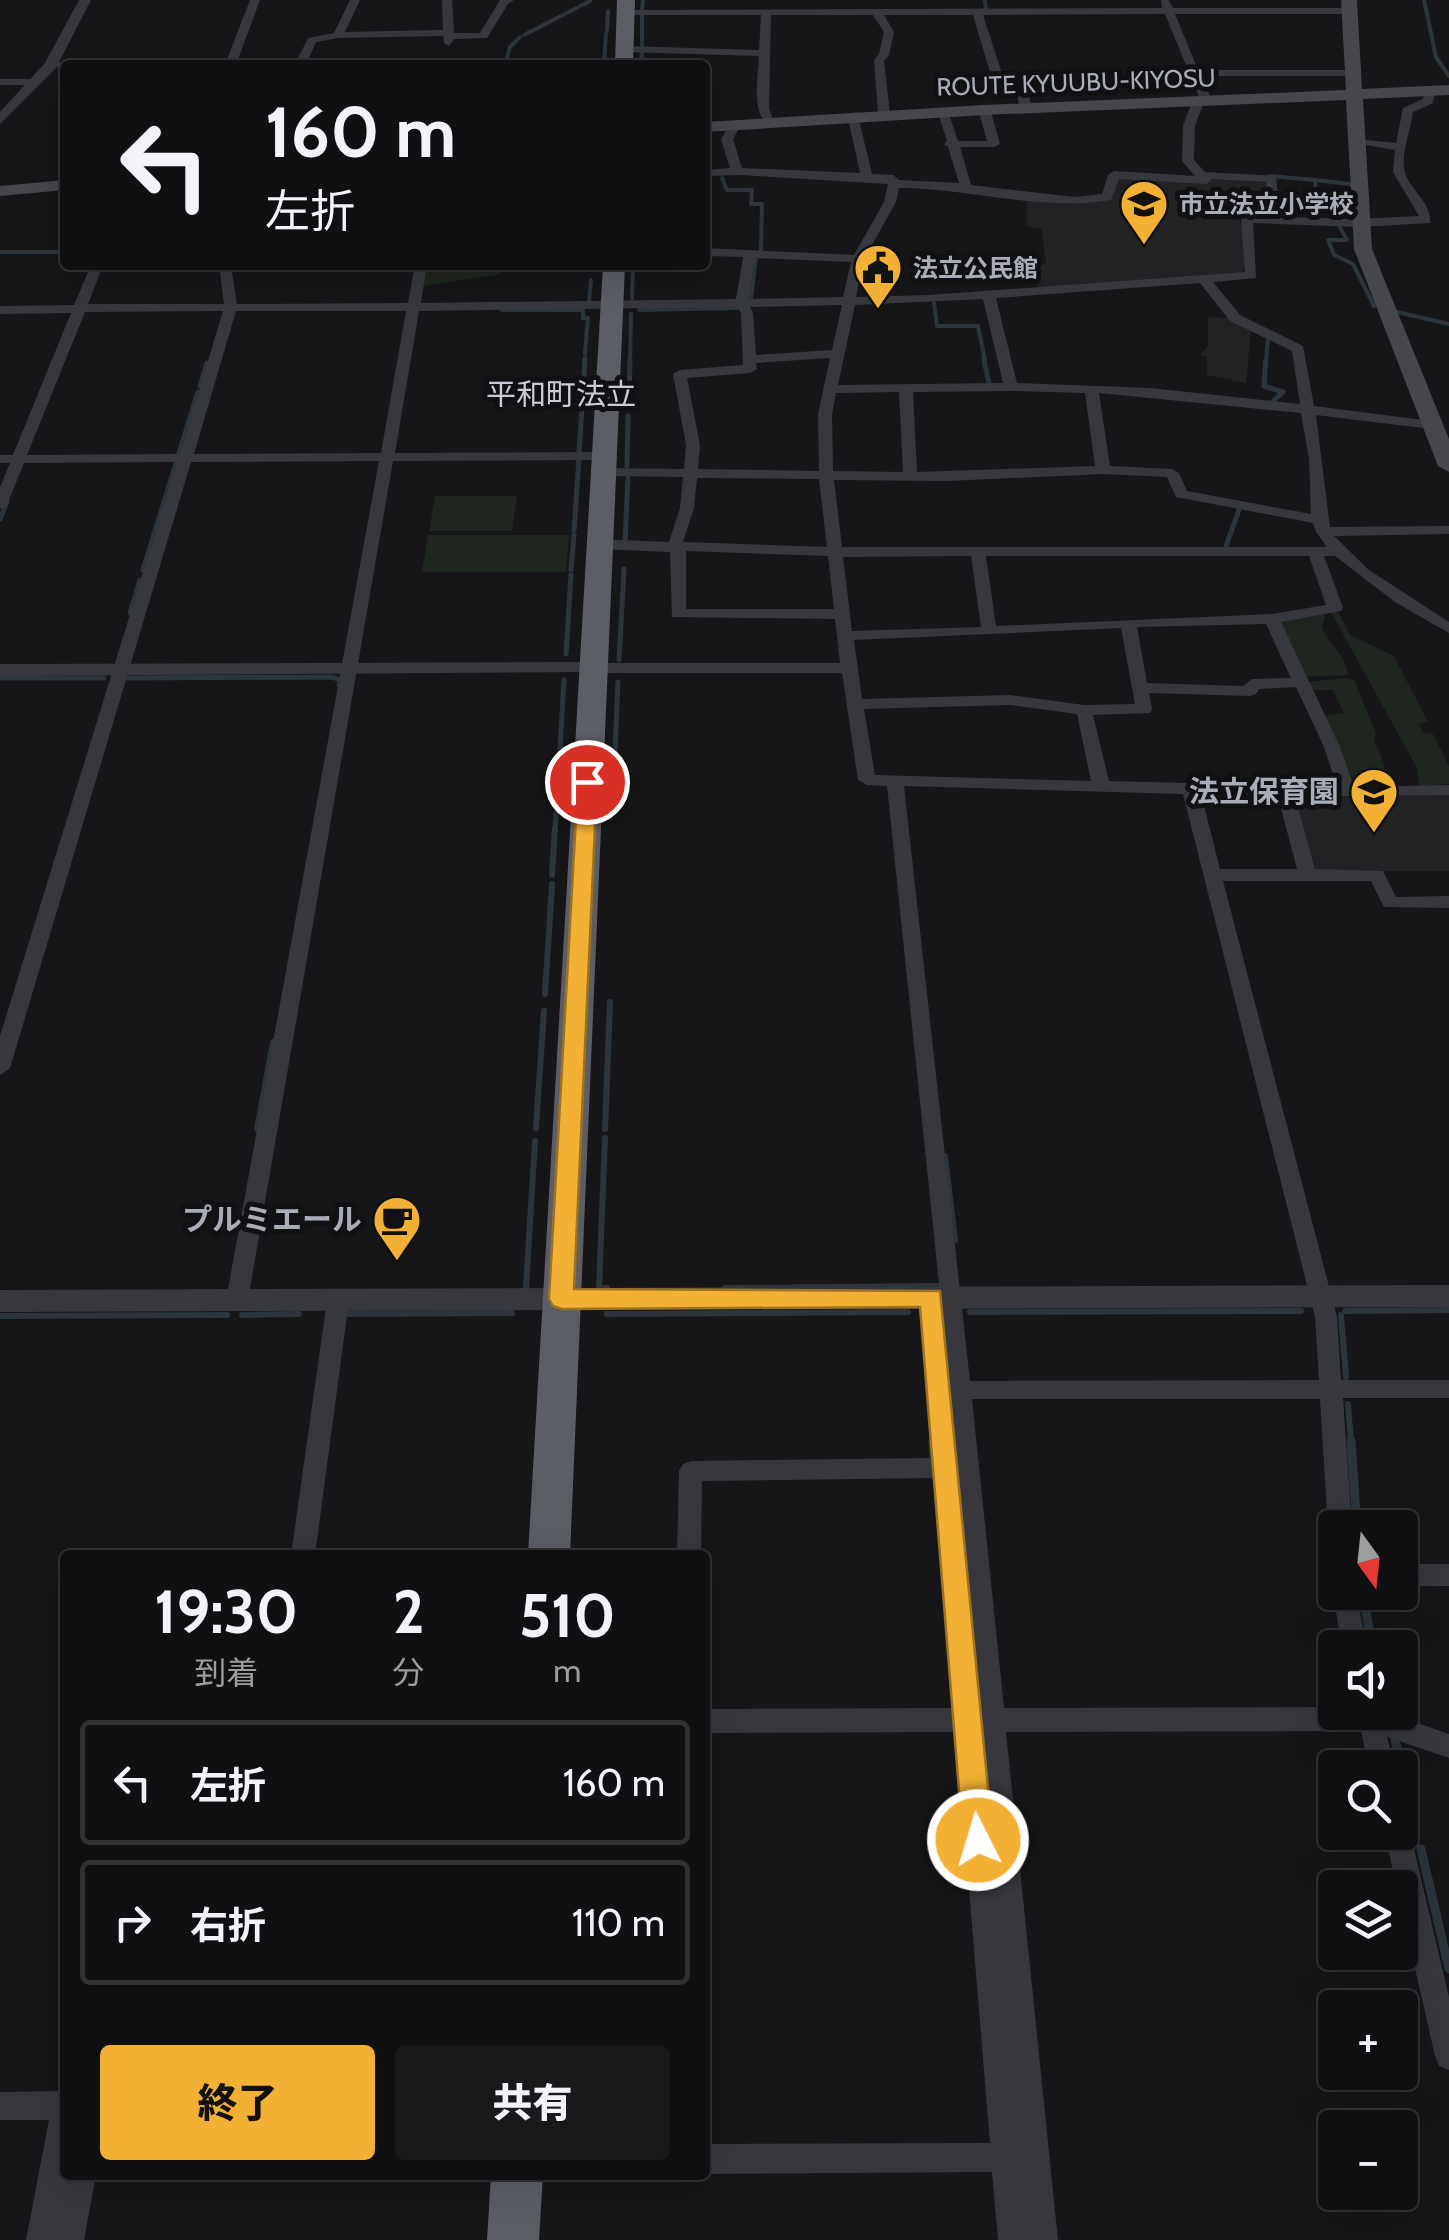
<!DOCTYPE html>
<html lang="ja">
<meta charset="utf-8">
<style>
:root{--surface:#101012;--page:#19191b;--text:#f1f3f6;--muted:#9c9d9f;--line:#303032;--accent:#f2b134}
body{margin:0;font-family:Cabin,"Noto Sans JP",sans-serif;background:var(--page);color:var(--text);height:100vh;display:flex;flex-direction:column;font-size:38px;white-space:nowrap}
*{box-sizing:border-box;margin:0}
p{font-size:32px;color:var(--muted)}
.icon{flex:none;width:55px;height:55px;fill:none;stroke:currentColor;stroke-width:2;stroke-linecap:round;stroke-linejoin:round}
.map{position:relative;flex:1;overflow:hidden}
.drawer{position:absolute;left:60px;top:1550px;width:650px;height:630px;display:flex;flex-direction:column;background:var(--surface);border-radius:10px;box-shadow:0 10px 40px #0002,0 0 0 2px var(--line)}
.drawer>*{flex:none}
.top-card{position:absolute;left:60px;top:60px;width:650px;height:210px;border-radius:10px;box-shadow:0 10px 40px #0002,0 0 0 2px var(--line);background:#101012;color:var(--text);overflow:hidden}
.needle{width:65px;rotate:165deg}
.tools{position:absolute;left:1318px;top:1510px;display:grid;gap:20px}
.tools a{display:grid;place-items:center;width:100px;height:100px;border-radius:10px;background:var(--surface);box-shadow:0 10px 40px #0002,0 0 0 2px var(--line);font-size:50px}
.pin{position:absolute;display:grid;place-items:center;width:85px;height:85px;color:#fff;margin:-42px;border:5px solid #fff;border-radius:50%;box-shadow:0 2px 10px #0007}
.me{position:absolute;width:110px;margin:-55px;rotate:355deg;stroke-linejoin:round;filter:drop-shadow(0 0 8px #0008)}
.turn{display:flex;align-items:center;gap:35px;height:210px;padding:0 40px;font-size:45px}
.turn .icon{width:130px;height:130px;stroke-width:2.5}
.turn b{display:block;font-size:70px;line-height:85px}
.eta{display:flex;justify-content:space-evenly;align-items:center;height:170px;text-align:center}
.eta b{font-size:60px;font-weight:800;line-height:70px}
.primary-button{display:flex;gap:20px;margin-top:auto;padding:20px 40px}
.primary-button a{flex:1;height:115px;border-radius:10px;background:var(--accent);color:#111;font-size:40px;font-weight:800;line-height:115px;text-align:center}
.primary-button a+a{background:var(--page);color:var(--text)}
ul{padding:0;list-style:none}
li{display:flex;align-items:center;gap:30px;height:125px;margin:0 20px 15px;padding:0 20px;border:5px solid var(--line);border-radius:10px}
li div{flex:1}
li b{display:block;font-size:38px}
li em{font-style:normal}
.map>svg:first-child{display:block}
</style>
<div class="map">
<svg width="1449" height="2240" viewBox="0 0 1449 2240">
<rect width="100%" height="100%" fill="#161618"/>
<!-- built -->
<g fill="#222225">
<path d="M1213,177L1269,183L1270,215L1238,217L1244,229L1247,268L1240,273L1039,288L1028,264L1046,263L1041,228L1027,227V196L1094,202L1111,197L1116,179Z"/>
<path d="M1208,317L1232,318L1251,330L1246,383L1207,375V357L1200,355L1208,346Z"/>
<path d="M1449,793V871H1316L1292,796L1360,798Z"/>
</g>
<!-- green -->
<g fill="#1e261f">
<path d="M426,265H490L502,274L422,286Z"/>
<path d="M435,496H517L512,531H429Z"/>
<path d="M428,535H569L566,572H422Z"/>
<path d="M1331,612H1338L1350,635L1394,656L1428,722L1419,724L1423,733L1433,734L1449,766V784L1419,786L1417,768Z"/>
<path d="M1322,614L1325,618L1321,627C1330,645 1346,655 1348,675L1304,677L1277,621Z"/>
<path d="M1346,678L1354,680L1376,733L1374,739L1393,788L1367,789L1354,784L1322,716L1344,713L1333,690H1311L1308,682Z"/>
</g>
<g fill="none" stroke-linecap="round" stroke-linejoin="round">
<!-- stream-far3 -->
<g stroke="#2c353c" stroke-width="4">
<path d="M985,0L986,8"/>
<path d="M1424,0L1436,57L1449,76"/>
<path d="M642,10L643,0"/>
<path d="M642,14V47"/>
<path d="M607,30L608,11"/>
<path d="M524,35L590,1"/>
<path d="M507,58L510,47L520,37"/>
<path d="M604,65L606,33"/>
<path d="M641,65L642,51"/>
<path d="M705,155L708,171"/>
<path d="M1270,176L1315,180L1319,219"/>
<path d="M722,178L727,190H752L751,204H762L761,251"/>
<path d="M1315,180L1350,184"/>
<path d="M0,252H65"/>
<path d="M1333,252L1328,240H1347L1338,224"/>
<path d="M1334,255L1353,264L1374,306"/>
<path d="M632,299L633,265"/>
<path d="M751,299L756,256"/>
<path d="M589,302L591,280"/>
<path d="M934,303L937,326H978L985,361"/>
<path d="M502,310H583V318H588L585,353"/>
<path d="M639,310L737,308"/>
<path d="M1393,311L1449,324"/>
<path d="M585,361V357"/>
<path d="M630,361L631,314"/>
<path d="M1266,361L1268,338"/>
</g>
<!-- stream-far2 -->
<g stroke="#2c353c" stroke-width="5">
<path d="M984,359L989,384"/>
<path d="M1266,359L1264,386L1283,392L1273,401"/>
<path d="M200,386L207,363"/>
<path d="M629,398L630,359"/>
<path d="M179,453L198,392"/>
<path d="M579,454L585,359"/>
<path d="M627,466L628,416"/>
<path d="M0,519L7,502"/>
<path d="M574,530L579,458"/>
<path d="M625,542L628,478"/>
<path d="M1226,546L1240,507"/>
<path d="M143,570L176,463"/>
<path d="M571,570L574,535"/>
<path d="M130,613L140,580"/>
<path d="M566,654L571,575"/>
<path d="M619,660L624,569"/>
<path d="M0,678H104"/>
<path d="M127,678L332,677L340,680L339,685"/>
<path d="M559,767L564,680"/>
<path d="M614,776L618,682"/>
<path d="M555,831L559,774"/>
</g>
<!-- stream-far1 -->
<g stroke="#2c353c" stroke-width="6">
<path d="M552,875L555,828"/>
<path d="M545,994L552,884"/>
<path d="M536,1128L544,1011"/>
<path d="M257,1129L273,1042"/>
<path d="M605,1129L610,1002"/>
<path d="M605,1138L599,1288H607"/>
<path d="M945,1156L955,1240"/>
<path d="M526,1287L535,1141"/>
<path d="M725,1288L937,1286"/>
<path d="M1345,1311L1449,1310"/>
<path d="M970,1312L1301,1311"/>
<path d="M345,1314L512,1313"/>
<path d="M607,1314L908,1312"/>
<path d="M242,1315L299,1314"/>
<path d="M1341,1315L1346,1377"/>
<path d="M0,1316L227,1315"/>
<path d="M1348,1404L1351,1443"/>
<path d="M930,1409L933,1443"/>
</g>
<!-- stream -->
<g stroke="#2c353c" stroke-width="9">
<path d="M933,1441L934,1458"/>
<path d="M1351,1441L1357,1528"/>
<path d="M1362,1592L1373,1648"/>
<path d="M1395,1740L1413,1817"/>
<path d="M1421,1849L1449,1969"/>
</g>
<!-- minor -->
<g fill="#37383d" fill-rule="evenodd">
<path d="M250,0H260L237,62H296L308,38L334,33L350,0H360L345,32L443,30L442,0H452L454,33H480L500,0H514L508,4L487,38L454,39L449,46L444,43L443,36L338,38L316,42L307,62L457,58V62L453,63L65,65V68L46,65L51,62H226Z"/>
<path d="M1161,0H1169L1173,8H1350L1355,11L1350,14H1175L1198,70H1352L1357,73L1352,76H1201L1212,101L1203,104L1195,126L1194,160L1205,172L1276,176L1280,217L1355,219L1419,216L1393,172L1395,150L1349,142L1355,139L1396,143L1403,108L1423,99L1425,90L1435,92L1433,103L1413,112C1411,130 1402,149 1404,167C1406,189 1432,200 1430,223L1360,227L1253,223L1256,278L1213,282L1240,315L1303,346L1314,406L1431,421L1438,425L1431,429L1316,415L1330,527L1449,526V534L1334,536L1369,570L1449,622V633L1395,602L1335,556H1324L1343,608L1341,611L1281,622L1340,747L1354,787L1449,785V795L1295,797L1315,869L1383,871L1396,897L1449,896V908L1384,907L1371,881H1223L1337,1317L1341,1380H1449V1398H1343L1352,1528H1335V1536L1328,1528L1320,1399H972L1004,1708L1335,1707V1712H1386L1449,1734V1758L1387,1737L1395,1768H1369L1361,1731L1006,1732L1058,2240H1028L1015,2094L1028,2240H998L992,2172L705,2174V2144L990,2143L956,1732L705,1733V1709L954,1708L935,1478L702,1481L701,1555H677L679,1471L683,1464L691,1461L934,1458L920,1297L923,1291L931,1288L940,1293L887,786L867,785L858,780L842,673H592L584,668L592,663H840L835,619L672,617L670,552L599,549L591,544L599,539L669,542L680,508L683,477L603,476L596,472L603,468L684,469L686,445L673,374L680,370L743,365L741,313L737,307L419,311L395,453L603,452L610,456L603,460L393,461L248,1300L245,1306L237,1309L229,1306L226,1300L379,461L191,462L10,1068L0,1075V1036L177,462L24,463L7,505L0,509V487L10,463H0V455H13L71,313L0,314V306L74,305L91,265H103L88,304H224L219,265H231L237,304L408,303L415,265H427L421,303L736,299L743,257L705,256V248L854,255L884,202L888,184L741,175L705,176V170L730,168L721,139L731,123L741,125L733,139L742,168L860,173L847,114L857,112L872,174L893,175L899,180L959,183L948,147L944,144L947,141L938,113L948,111L958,141H987L979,112L985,109L991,112L1000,144L994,147H960L971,185L1075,197L1102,194L1108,175L1114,171L1195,176L1182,161L1183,126L1192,102L1200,99L1165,14L983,15L1006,86L1027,90L1033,110L1027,113L1021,110L1016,93L995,89L973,15H884L894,32L889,55L884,61L890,114L884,117L878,114L874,60L879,54L884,32L873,15H771L769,108L774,122L768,125C751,111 758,78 759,56L625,52L620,49L625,46L759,50L761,15H626L621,12L622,10L1162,8ZM1119,179L1207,184L1212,179L1266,182L1268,216L1247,215L1241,219L1245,272L929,295L856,297L864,259L896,202L899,188C968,188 1044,212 1111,200ZM755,258L851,262L843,297L749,299ZM1200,283L1230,321L1292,351L1300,404L1150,388L1017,383L996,298ZM983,299L1003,383L838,385L855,305ZM842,305L832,350L756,355L753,313L750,307ZM223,311L180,454L27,455L85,312ZM236,311H406L381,453L194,454ZM830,358L818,414L819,471L698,469L700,445L687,378L750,373L757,369L756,363ZM1014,391L1085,393L1095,466L917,472L913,392ZM899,392L903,472L833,471L832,414L836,393ZM1099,393L1301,413L1309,459L1311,514L1187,491L1179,473L1172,469L1110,466ZM1103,474L1167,477L1176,497L1313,523L1316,532L1327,547H842L834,480L947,481ZM697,478L819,479L827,547L683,542L694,508ZM686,551L828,556L834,609H686ZM971,556L981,627L852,631L843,557ZM986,556H1309L1326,605L1272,614L996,626ZM1266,624L1291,678L1252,679L1243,686L1147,683L1137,627ZM1121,628L1135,704L1084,705L1010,695L862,699L854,640ZM1296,687L1324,747L1337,787L1109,781L1093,715L1150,713L1152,709L1149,693L1250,696L1256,694L1259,689ZM1010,705L1077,714L1091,781L875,775L864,709ZM904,786L1183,794L1315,1317L1319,1380L970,1381ZM1201,794L1278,797L1297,869H1220Z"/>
<path d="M0,79H37L42,82L37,85H0Z"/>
<path d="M338,1291L346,1294L349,1300L315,1555H291L327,1300L330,1294Z"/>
<rect x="1400" y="1564" width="49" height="22"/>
<path d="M1335,1585V1592H1356L1367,1648H1343L1332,1592Z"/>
<path d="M1400,1820L1406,1823L1410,1832L1449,1997V2070L1439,2066L1435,2056L1400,1903V1888H1397L1384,1832H1400Z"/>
<path d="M65,2091V2175H96L84,2240H26L49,2120H0V2092Z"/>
</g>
<!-- tertiary -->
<g fill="#37383d" fill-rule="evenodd">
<path d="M79,0H91L56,68L0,124V112L45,63Z"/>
<path d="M592,662L599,664V672L0,676V664Z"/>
<path d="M1449,1285V1307L0,1312V1290Z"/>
</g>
<!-- secondary -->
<g fill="#45474d" fill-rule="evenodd">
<path d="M1341,0H1357L1362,89L1449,85V95L1363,99L1372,249L1449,439V472L1438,466L1354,249L1346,100L984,115L705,132V122L984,105L1346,90Z"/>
<path d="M65,180V190L0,196V186Z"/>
</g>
<!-- trunk -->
<g fill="#5b5e65" fill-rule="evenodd">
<path d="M617,0H635L633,65H615Z"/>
<path d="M603,265H625L570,1555H528Z"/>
<path d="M491,2175H543L539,2240H487Z"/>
</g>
</g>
<!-- route -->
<path fill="#f2b134" stroke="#9d7322" stroke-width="2.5" d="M587,776L597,782L574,1289L940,1291L993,1840L989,1850L978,1854L968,1850L963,1840L920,1307L562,1309L553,1306L549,1299L578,782Z"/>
<!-- icons -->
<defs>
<g id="school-pin" transform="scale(2.5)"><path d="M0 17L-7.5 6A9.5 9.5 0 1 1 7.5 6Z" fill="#f2b134" stroke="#111113"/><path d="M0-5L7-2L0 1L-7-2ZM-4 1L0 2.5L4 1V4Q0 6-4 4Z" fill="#111"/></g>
<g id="civic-pin" transform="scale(2.5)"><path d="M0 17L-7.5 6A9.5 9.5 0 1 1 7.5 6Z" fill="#f2b134" stroke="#111113"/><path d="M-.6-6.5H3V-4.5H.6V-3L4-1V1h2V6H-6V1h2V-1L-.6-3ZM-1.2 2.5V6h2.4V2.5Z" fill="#111"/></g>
<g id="cafe-pin" transform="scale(2.5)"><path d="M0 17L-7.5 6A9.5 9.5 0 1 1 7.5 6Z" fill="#f2b134" stroke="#111113"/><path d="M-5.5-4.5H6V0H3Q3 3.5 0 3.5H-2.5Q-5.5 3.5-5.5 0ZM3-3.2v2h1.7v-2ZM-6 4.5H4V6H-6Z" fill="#111"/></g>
</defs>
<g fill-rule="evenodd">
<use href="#school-pin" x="1144" y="204"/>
<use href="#civic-pin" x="878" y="268"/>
<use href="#school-pin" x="1374" y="792"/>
<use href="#cafe-pin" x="397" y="1220"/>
</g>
<g text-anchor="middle" stroke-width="10" stroke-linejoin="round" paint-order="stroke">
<!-- far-street labels -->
<g font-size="25" fill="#a8adb8" stroke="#111113">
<text transform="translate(1076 82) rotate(-2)" y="9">ROUTE KYUUBU-KIYOSU</text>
</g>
<!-- far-poi labels -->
<g font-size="25" font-weight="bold" fill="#a8adb8" stroke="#111113" text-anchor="start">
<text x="1179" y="213">市立法立小学校</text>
<text x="913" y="277">法立公民館</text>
</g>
<!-- far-quarter labels -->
<g font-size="30" fill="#c9ccd4" stroke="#111113">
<text x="561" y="405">平和町法立</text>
</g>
<!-- poi labels -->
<g font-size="30" font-weight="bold" fill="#a8adb8" stroke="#111113" text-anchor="end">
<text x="1339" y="802">法立保育園</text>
<text x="362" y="1230">プルミエール</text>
</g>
</g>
</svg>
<div class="tools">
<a><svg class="needle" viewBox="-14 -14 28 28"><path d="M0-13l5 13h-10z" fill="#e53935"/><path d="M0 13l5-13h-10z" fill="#9c9d9f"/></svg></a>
<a><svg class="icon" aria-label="sound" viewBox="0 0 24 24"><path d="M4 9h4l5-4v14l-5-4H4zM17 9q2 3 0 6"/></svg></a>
<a><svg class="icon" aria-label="search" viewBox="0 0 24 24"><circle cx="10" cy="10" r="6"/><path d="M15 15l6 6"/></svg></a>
<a><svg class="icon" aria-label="layers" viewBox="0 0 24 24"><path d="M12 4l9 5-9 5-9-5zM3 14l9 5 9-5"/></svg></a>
<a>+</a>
<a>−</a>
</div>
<div class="pin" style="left:587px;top:782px;background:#d93025"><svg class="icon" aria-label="arrive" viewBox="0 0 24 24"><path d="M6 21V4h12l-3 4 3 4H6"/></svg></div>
<svg class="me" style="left:978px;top:1840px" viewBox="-20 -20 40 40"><circle r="17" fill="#f2b134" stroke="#fff" stroke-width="3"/><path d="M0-11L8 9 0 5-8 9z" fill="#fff"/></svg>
<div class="top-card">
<div class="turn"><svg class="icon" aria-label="left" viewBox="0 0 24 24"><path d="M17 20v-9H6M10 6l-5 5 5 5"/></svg><div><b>160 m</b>左折</div></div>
</div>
<section class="drawer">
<div class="eta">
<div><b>19:30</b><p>到着</p></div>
<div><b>2</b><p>分</p></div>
<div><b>510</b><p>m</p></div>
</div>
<ul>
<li><svg class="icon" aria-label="left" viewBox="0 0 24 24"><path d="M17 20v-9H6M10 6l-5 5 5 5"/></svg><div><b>左折</b></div><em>160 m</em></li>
<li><svg class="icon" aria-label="right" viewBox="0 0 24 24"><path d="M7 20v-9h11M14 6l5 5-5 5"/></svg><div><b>右折</b></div><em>110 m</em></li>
</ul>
<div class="primary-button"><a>終了</a><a>共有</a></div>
</section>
</div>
